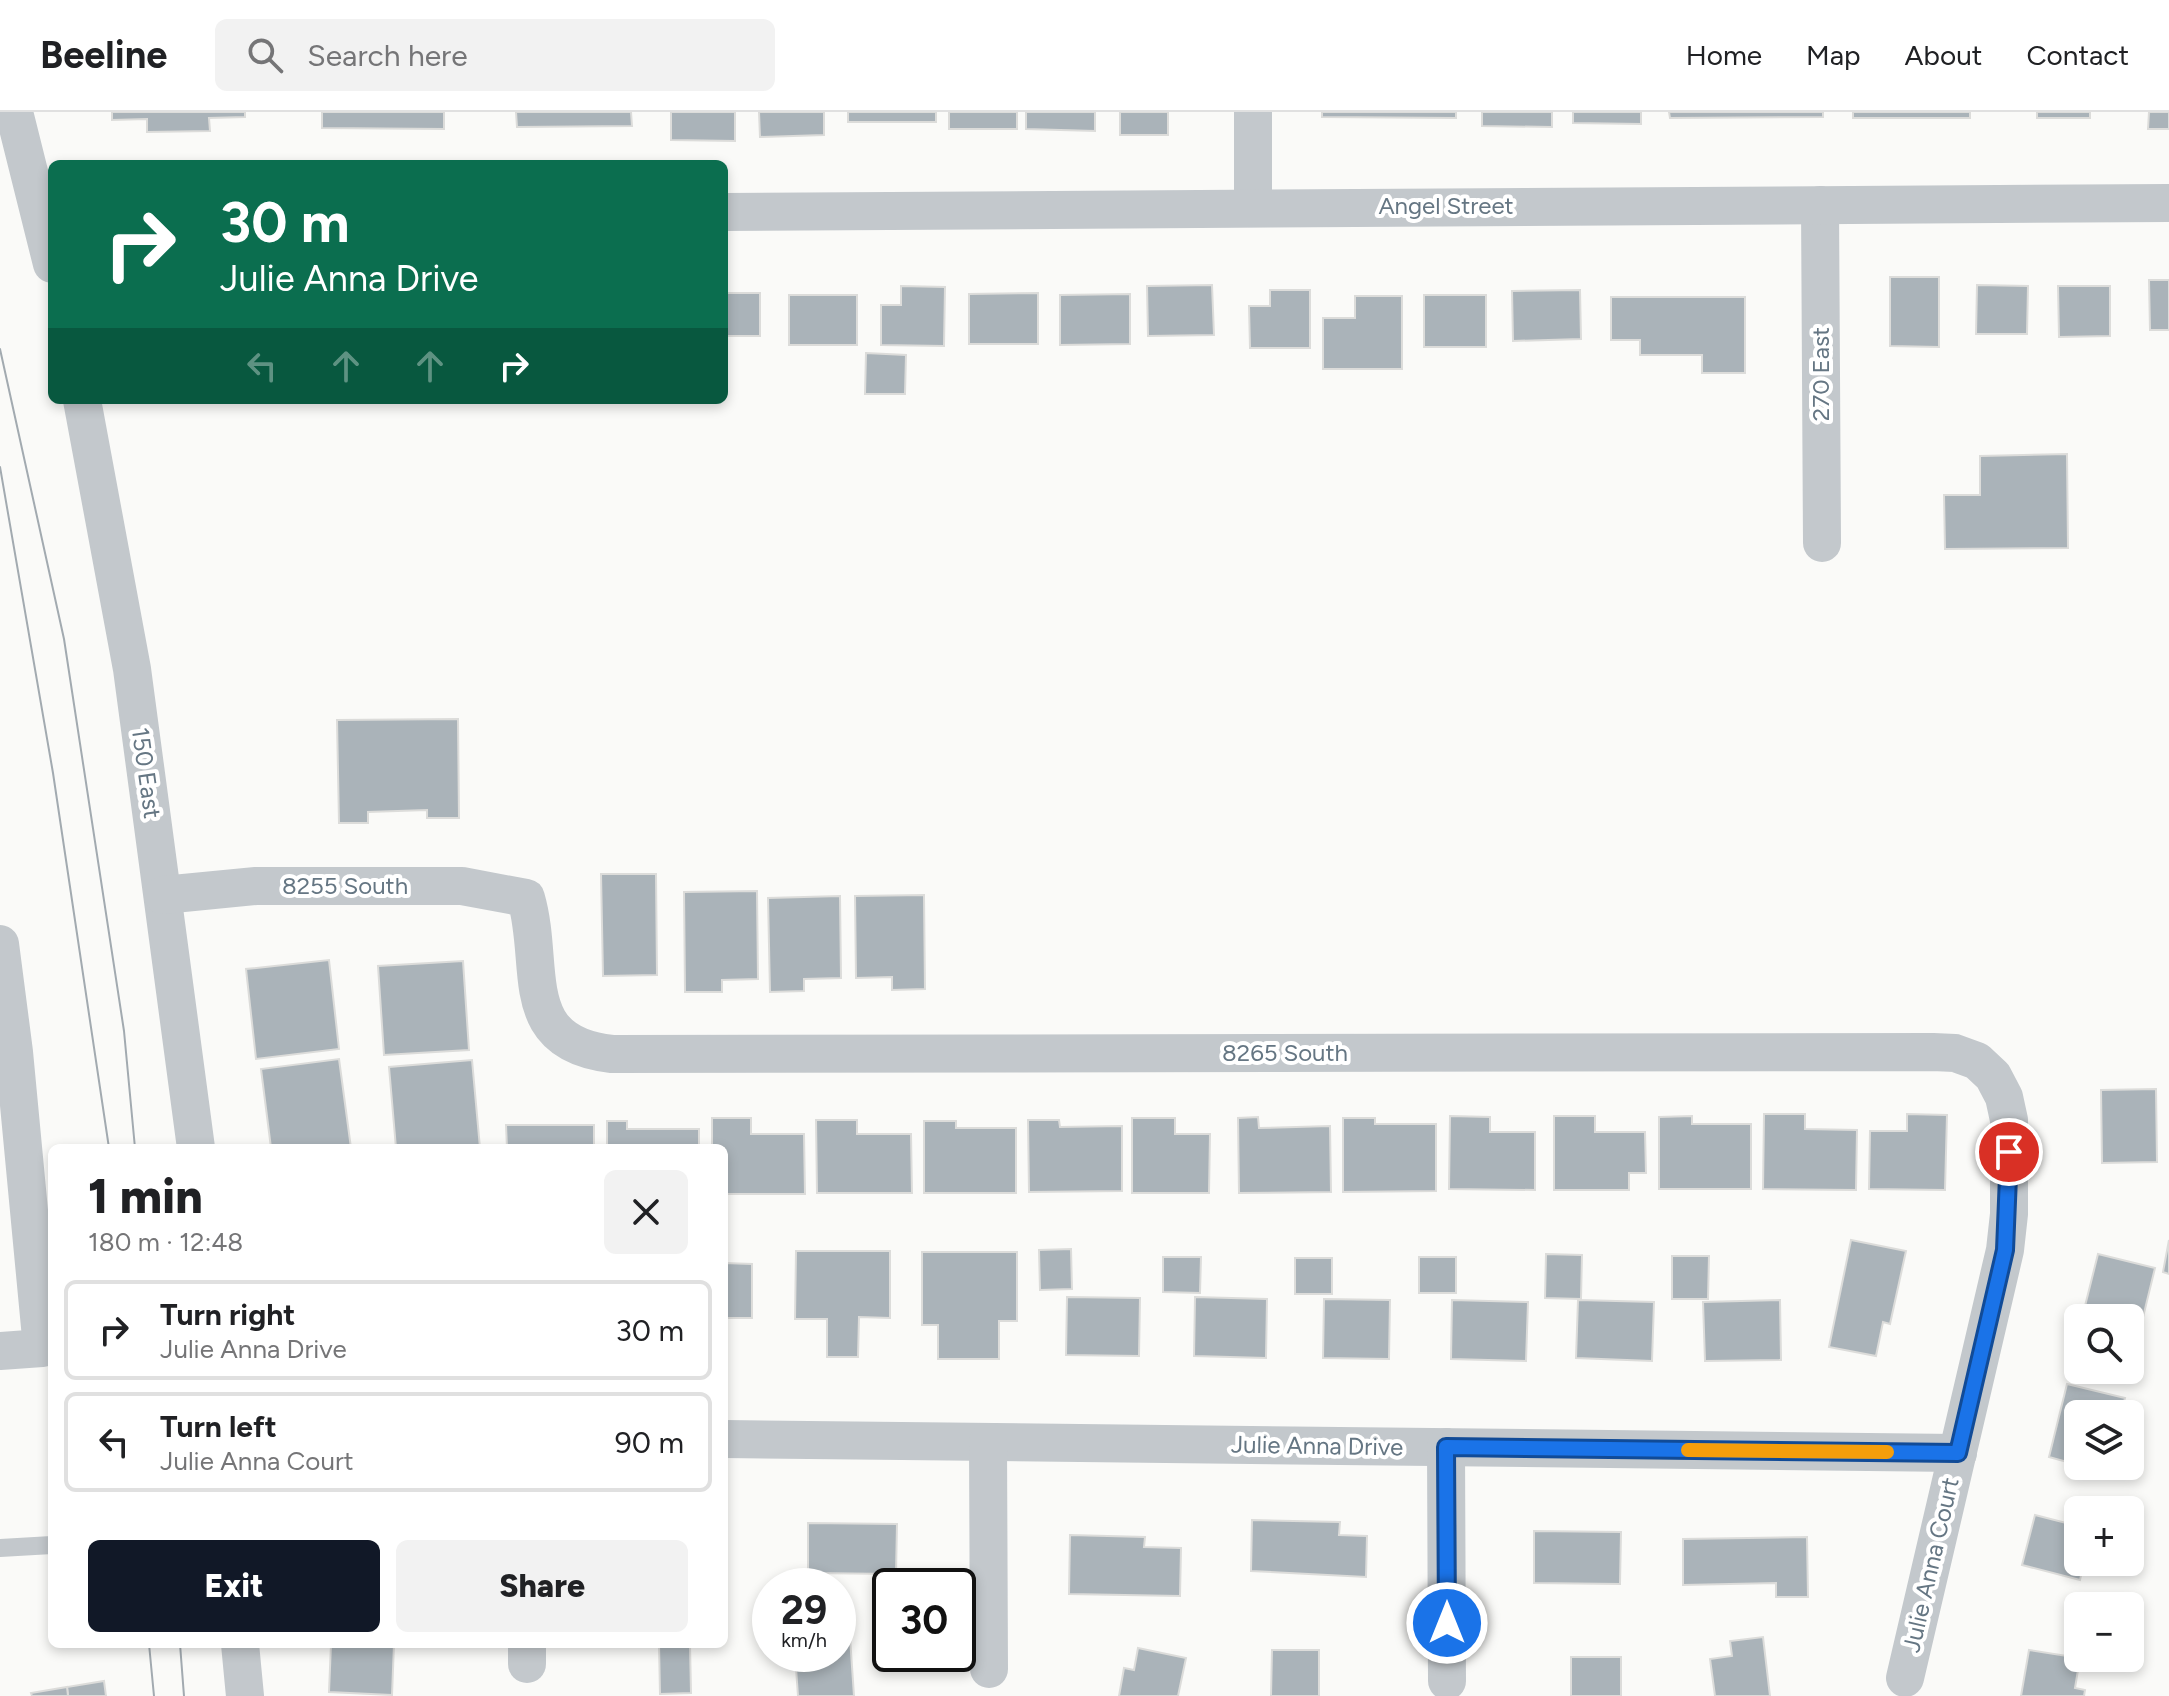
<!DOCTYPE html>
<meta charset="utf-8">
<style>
:root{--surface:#fff;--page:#f2f2f2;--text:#202124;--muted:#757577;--line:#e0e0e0;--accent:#111827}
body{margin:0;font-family:Figtree,sans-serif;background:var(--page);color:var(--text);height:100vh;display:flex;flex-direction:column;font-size:30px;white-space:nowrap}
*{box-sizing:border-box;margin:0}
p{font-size:26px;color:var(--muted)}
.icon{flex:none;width:44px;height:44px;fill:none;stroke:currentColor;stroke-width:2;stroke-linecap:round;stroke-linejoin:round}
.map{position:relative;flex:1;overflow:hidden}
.details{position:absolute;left:48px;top:1032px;width:680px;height:504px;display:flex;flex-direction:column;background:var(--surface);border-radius:12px;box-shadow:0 4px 12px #0003}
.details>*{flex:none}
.banner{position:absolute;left:48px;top:48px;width:680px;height:244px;border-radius:12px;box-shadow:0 4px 12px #0003;background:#0b6e4f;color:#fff;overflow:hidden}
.fabs{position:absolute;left:2064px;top:1192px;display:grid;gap:16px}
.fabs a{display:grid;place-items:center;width:80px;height:80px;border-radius:12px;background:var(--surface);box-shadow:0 4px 12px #0003;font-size:40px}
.speed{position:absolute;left:752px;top:1456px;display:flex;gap:16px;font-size:40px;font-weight:700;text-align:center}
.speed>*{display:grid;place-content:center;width:104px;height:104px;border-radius:50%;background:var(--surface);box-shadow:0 4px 12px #0003;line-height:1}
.speed small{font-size:20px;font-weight:400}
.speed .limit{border:4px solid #111;border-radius:12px;background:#fff;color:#111}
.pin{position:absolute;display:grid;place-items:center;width:68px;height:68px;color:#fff;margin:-34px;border:4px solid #fff;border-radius:50%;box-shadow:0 2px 8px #0007}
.me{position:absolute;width:88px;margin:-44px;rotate:0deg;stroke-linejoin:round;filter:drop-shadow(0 0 6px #0008)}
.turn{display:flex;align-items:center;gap:28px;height:168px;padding:0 40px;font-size:36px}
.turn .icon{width:104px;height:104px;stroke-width:2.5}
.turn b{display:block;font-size:56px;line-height:68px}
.lanes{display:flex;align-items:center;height:76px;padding:0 40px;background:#0003;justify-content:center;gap:40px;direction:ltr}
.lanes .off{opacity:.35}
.round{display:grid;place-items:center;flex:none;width:84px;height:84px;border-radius:12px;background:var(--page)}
.headline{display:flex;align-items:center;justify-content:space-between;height:136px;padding:0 40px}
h1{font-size:48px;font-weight:800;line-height:60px}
.cta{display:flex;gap:16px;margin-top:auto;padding:16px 40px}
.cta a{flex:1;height:92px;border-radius:12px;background:var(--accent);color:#fff;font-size:32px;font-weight:800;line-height:92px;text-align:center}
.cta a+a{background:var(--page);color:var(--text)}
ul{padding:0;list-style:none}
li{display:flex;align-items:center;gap:24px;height:100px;margin:0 16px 12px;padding:0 24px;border:4px solid var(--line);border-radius:12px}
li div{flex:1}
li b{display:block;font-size:30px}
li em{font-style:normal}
header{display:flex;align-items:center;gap:48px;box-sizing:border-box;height:112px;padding:0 40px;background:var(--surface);border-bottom:2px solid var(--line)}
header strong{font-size:38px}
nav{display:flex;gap:44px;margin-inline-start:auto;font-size:28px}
.search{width:560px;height:72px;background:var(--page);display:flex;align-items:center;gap:20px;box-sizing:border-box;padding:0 28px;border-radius:12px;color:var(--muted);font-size:30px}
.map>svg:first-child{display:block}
</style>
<header>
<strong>Beeline</strong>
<div class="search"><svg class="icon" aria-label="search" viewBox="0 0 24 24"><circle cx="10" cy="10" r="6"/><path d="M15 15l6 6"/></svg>Search here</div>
<nav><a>Home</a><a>Map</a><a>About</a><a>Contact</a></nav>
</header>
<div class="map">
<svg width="2169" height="1584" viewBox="0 0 2169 1584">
<rect width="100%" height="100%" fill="#fafaf8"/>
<!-- building -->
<g fill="#aab3b9" stroke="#dcdcda" stroke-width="2">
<path d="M112,0H245V5L209,6L210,19L147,20V7L112,8Z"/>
<path d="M322,0H444V17L322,16Z"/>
<path d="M516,0H631L632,14L517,15Z"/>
<path d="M671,0H735V29L671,28Z"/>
<path d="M759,0H824V23L760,25Z"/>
<rect x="848" y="0" width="88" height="10"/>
<rect x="949" y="0" width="68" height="17"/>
<path d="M1026,0H1095V19L1026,17Z"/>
<rect x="1120" y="0" width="48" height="23"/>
<path d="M1322,0H1456V6L1322,5Z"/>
<path d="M1482,0H1552V15L1482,14Z"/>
<path d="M1573,0H1641V12L1573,11Z"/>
<path d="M1669,0H1823V5L1670,6Z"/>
<rect x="1853" y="0" width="117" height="6"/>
<rect x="2037" y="0" width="53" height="6"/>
<path d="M2149,0H2169V17H2148Z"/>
<path d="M1890,165H1939V235L1890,234Z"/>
<path d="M2149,168H2169V218H2150Z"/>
<path d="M1212,173L1214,223L1148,224L1147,174Z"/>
<path d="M1977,173L2028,174L2027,222H1976Z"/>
<path d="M901,174L945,175L944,234L881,233V193H901Z"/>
<path d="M2058,174H2110V224L2059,225Z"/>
<path d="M1270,178H1310V236H1250L1249,194H1270Z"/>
<path d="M1580,178L1581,227L1513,229L1512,179Z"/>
<rect x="724" y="181" width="36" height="43"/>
<path d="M1038,181V232H969V182Z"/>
<path d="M1130,182V232L1060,233V183Z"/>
<rect x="789" y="183" width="68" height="50"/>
<rect x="1424" y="183" width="62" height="52"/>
<path d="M1355,184H1402V257H1323V206H1355Z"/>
<path d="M1611,185H1745V261H1702V243H1640V228H1611Z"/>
<path d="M866,241L906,243L905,282H865Z"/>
<path d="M2067,342L2068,436L1945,437L1944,383H1980V344Z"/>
<path d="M458,607L459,706H427V698L368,700V711H339L337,608Z"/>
<path d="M601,762H656L657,863L603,864Z"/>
<path d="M757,779L758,867L722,868V880H685L684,780Z"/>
<path d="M924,783L925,877L892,878V865L856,866L855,784Z"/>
<path d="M840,784L841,866L804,867V879L770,880L768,786Z"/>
<path d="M329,848L339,937L256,947L246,857Z"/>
<path d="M463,849L469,938L384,943L378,854Z"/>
<path d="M339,947L351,1036H271L261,957Z"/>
<path d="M472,948L480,1036H396L389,955Z"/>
<path d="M2156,977L2157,1050L2102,1051L2101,978Z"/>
<path d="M1764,1002H1805V1017L1857,1018L1856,1078L1763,1077Z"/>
<path d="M1907,1002L1947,1003L1945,1078L1869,1077L1870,1019H1907Z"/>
<path d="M1450,1004L1490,1005V1020H1535V1078L1449,1077Z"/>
<path d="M1554,1004H1595V1020H1645L1646,1061H1629V1078H1554Z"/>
<path d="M1692,1004V1012H1751V1077H1659V1005Z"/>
<path d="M1258,1005L1259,1016L1330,1014L1331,1080L1239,1081L1238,1006Z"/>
<path d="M712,1006H751V1022H804L805,1082H724V1036H712Z"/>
<path d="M1132,1006H1175V1022H1210L1209,1081H1132Z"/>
<path d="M1343,1006H1375V1012H1436V1079L1343,1080Z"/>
<path d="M816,1008H857V1022H911L912,1081H817Z"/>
<path d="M1028,1008H1059L1060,1015L1122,1014V1079L1029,1080Z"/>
<path d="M607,1009H627V1017H699V1036H607Z"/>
<path d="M924,1009H956V1016H1016V1081H924Z"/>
<path d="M506,1013H594V1036H507Z"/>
<path d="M1851,1128L1906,1139L1890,1212L1883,1210L1876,1244L1829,1235Z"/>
<path d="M2169,1128V1162L2163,1160Z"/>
<path d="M1071,1137L1072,1177L1040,1178L1039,1138Z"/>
<path d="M796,1139H890V1206L859,1205L858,1245H827V1207H795Z"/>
<path d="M922,1140H1017V1209H999V1247H938V1213H922Z"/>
<path d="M1546,1142L1582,1143L1581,1187L1545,1186Z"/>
<path d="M2098,1142L2155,1156L2137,1230L2130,1229V1206H2082Z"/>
<path d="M1672,1144H1709L1708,1187H1672Z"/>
<path d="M1163,1145H1201L1200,1181L1163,1180Z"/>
<rect x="1419" y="1145" width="37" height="36"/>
<rect x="1295" y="1146" width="37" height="36"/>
<path d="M724,1151L752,1152V1206H724Z"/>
<path d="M1067,1185L1140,1186L1139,1244L1066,1243Z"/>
<path d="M1195,1185L1267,1187L1266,1246L1194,1244Z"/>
<path d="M1324,1187L1390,1188L1389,1247L1323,1246Z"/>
<path d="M1452,1188L1528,1190L1526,1249L1451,1247Z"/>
<path d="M1578,1188L1654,1190L1652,1249L1576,1246Z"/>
<path d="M1780,1188L1781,1248L1705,1249L1703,1190Z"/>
<path d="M2067,1272L2125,1286L2121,1302H2078V1353L2049,1345Z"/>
<path d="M2082,1354H2108L2107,1360Z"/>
<path d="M2035,1403L2078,1414V1450H2084L2080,1468L2022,1453Z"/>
<path d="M1252,1408L1340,1410L1339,1423L1367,1424L1366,1465L1251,1459Z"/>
<path d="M808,1411L897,1412L896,1462L808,1461Z"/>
<path d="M1534,1419L1621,1420L1620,1472L1534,1471Z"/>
<path d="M1070,1423L1145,1425L1144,1435L1181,1436L1180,1484L1069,1482Z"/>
<path d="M1807,1425L1808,1485H1776V1471L1683,1473V1427Z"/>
<path d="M838,1510H849L854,1584H798L795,1542H838Z"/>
<path d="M1763,1525L1770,1584H1715L1710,1547L1732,1544L1730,1529Z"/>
<path d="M331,1532H394L392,1583L329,1580Z"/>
<path d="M659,1532H690L691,1581L660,1582Z"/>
<path d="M1138,1536L1186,1546L1178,1584H1119L1124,1556L1134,1558Z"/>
<path d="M1272,1538H1319V1584H1271Z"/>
<path d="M2029,1538L2080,1546L2075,1576L2085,1578L2084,1584H2021Z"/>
<rect x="1571" y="1545" width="50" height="39"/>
<path d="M104,1569L106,1584H68L67,1575Z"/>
<path d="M67,1575L68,1584H32L31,1581Z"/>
</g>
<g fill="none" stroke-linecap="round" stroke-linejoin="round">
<!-- service -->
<path stroke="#c3c8cc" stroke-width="18" d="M0,1436L52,1433"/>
<!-- minor -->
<g stroke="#c3c8cc" stroke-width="38">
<path d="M14,0L52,152"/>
<path d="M1253,0V95"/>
<path d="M1820,93L1822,431"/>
<path d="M724,100L2169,91"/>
<path d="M82,288L132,557L196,1036"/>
<path d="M163,783L256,774H462L526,786C546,855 514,931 612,942L1933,940L1955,941L1977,949L1993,964L2004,985L2009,1008V1102L2005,1138L1905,1566"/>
<path d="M0,832L14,940L42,1236L0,1239"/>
<path d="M724,1327L1958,1341"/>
<path d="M988,1330L989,1557"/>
<path d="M1446,1335L1447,1569"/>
<path d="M240,1532L245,1584"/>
<path d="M527,1552V1532"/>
</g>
<!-- tram -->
<g stroke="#a2aab0" stroke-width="2">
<path d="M0,237L64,527L124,919L135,1036"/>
<path d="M0,355L53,661L109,1036"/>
<path d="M149,1532L154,1584"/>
<path d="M180,1532L184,1584"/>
</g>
</g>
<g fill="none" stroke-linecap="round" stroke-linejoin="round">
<!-- route casing -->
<g stroke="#114b97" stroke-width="20">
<path id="route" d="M1447,1511L1446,1335L1958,1341L2005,1138L2009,1040"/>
</g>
<!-- route -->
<use href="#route" stroke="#1a73e8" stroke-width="14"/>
<!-- slow -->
<path stroke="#f59e0b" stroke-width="14" d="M1688,1338L1887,1340"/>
</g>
<g text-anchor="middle" stroke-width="8" stroke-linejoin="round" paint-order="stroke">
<!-- street labels -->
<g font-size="24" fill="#657683" stroke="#fff">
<text x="1446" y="102">Angel Street</text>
<text transform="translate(1821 262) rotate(-90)" y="8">270 East</text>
<text transform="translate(146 661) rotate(82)" y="8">150 East</text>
<text x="345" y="782">8255 South</text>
<text x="1285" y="949">8265 South</text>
<text transform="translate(1317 1334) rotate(1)" y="8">Julie Anna Drive</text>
<text transform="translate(1931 1453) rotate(-77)" y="8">Julie Anna Court</text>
</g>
</g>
</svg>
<div class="fabs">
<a><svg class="icon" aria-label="search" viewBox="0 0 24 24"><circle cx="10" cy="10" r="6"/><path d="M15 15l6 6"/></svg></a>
<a><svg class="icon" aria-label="layers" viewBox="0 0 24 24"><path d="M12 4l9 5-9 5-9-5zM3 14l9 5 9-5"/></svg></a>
<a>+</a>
<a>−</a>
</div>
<div class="speed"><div>29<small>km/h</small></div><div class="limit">30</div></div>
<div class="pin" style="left:2009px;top:1040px;background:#d93025"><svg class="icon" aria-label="arrive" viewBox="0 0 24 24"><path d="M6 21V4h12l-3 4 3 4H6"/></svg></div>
<svg class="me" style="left:1447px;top:1511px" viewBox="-20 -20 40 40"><circle r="17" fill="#1a73e8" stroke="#fff" stroke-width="3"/><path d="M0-11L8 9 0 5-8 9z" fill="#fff"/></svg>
<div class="banner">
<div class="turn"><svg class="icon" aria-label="right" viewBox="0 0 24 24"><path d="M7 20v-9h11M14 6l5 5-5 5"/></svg><div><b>30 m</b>Julie Anna Drive</div></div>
<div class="lanes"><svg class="icon off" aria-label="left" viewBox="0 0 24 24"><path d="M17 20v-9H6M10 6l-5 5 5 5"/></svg><svg class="icon off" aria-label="ahead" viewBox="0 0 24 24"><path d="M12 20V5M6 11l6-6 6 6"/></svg><svg class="icon off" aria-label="ahead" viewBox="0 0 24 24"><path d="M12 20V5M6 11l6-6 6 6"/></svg><svg class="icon" aria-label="right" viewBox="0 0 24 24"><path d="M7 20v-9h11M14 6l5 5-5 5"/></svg></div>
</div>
<section class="details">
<div class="headline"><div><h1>1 min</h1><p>180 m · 12:48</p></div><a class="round"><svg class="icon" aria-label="close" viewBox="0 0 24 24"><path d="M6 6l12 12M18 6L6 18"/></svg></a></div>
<ul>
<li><svg class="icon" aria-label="right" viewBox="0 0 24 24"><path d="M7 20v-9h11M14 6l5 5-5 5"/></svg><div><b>Turn right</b><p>Julie Anna Drive</p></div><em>30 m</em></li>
<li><svg class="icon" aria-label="left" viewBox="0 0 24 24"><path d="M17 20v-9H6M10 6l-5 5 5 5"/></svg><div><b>Turn left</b><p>Julie Anna Court</p></div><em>90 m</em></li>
</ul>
<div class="cta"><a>Exit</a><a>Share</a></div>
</section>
</div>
